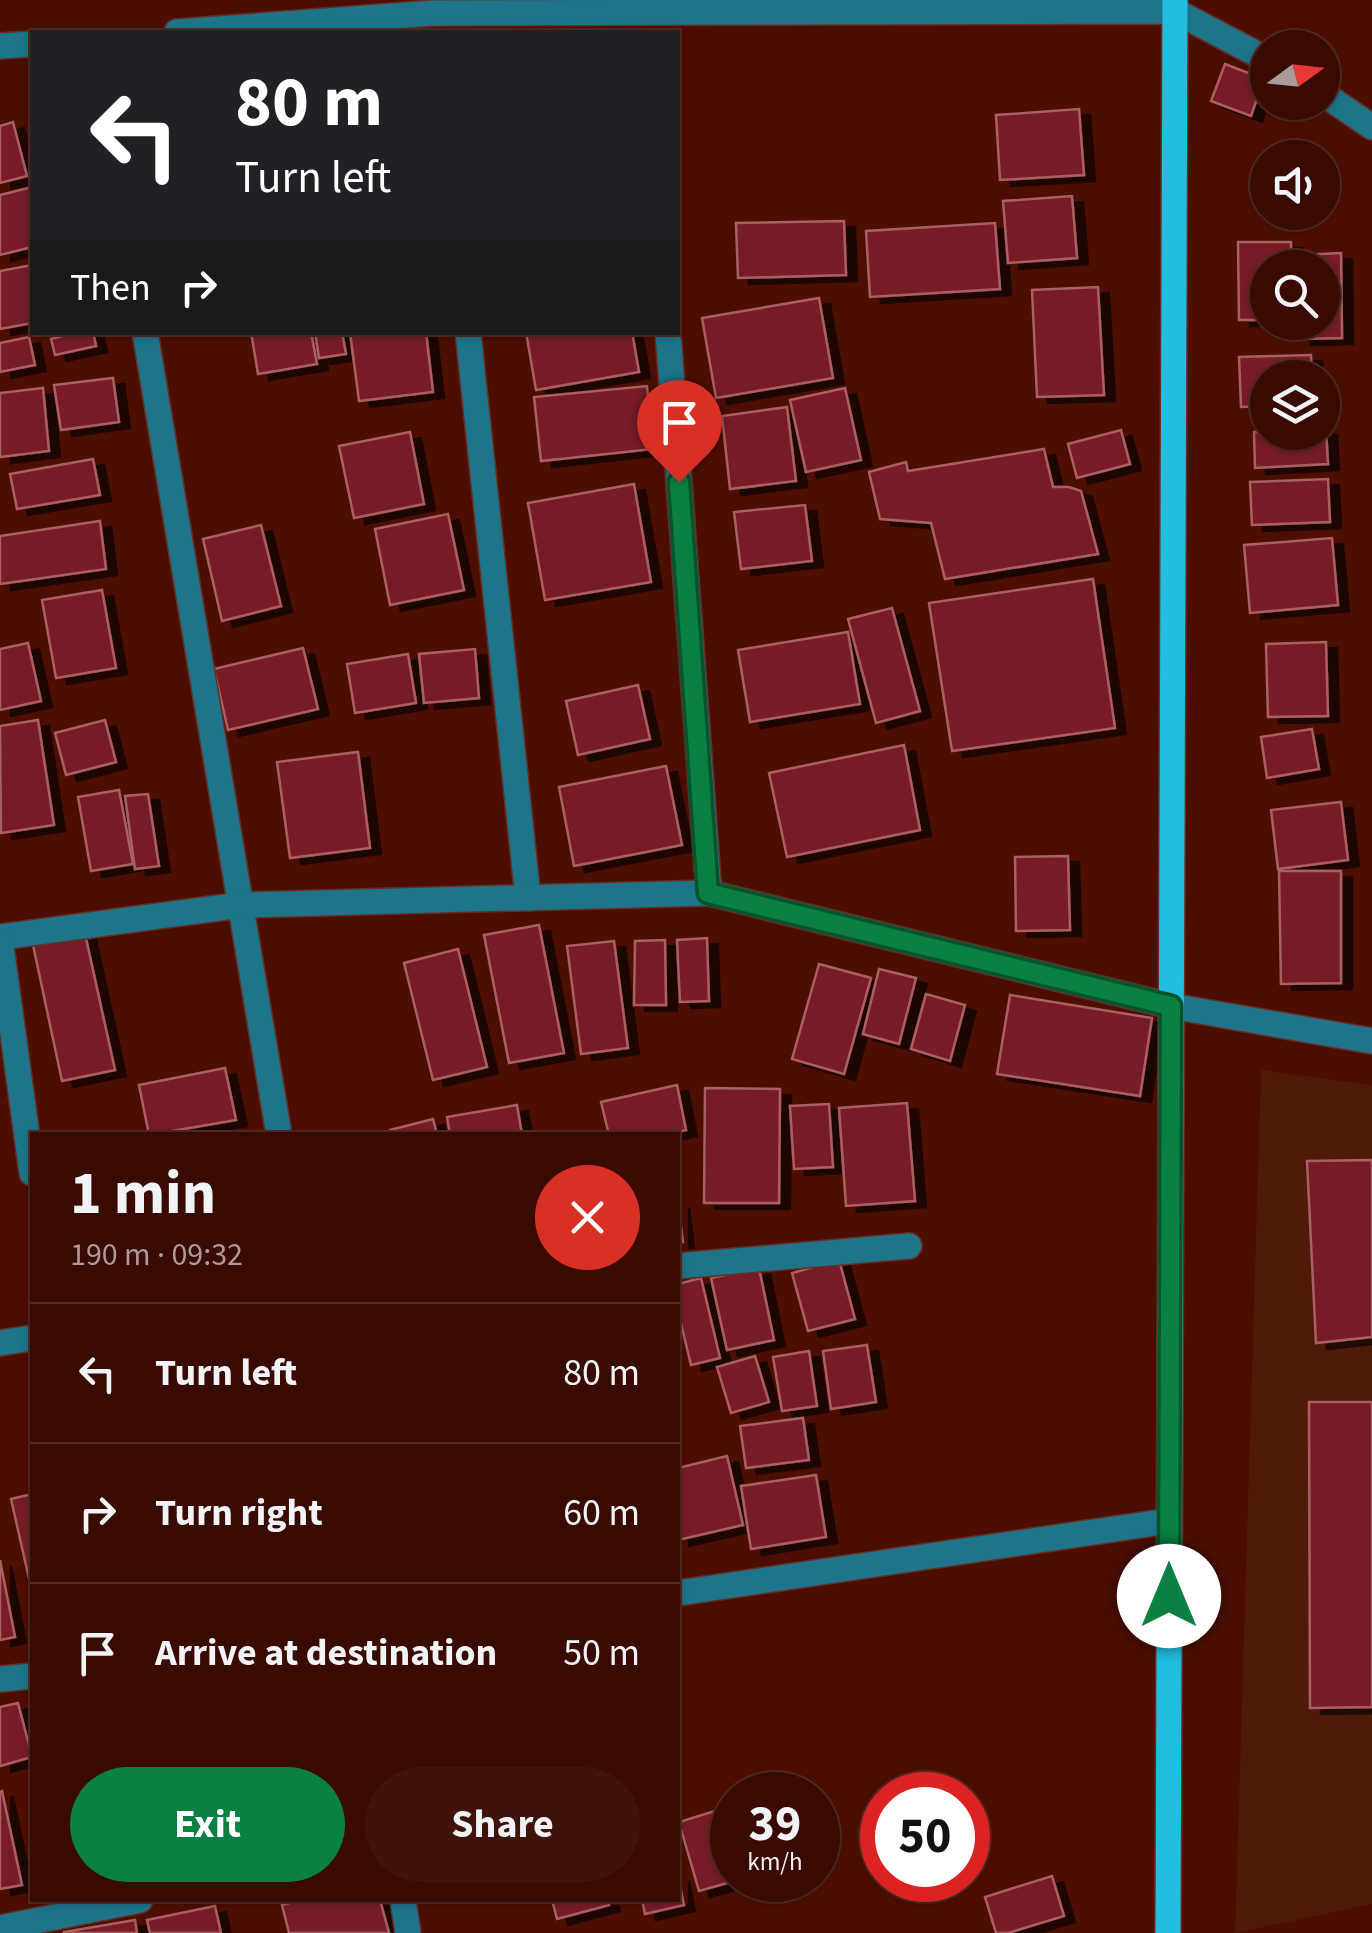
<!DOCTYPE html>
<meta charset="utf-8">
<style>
:root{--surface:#390a00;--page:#40130a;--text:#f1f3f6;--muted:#ab9a99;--line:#532b22;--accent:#0b8043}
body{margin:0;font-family:"Source Sans 3",sans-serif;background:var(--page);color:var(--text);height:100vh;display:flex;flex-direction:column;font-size:38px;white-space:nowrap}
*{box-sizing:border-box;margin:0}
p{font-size:32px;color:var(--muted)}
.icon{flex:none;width:55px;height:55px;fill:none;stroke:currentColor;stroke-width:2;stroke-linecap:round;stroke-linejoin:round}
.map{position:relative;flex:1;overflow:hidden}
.panel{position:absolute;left:30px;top:1132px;width:650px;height:770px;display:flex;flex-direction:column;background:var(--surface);border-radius:0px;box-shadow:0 2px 8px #0004,0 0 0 2px var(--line)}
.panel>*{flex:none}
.hud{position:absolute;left:30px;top:30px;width:650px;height:305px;border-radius:0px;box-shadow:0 2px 8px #0004,0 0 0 2px var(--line);background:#202124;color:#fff;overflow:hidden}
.needle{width:65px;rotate:75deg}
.tools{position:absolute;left:1250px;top:30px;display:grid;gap:20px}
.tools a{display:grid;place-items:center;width:90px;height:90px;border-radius:50%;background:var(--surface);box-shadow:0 2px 8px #0004,0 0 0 2px var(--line);font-size:50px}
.speed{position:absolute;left:710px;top:1772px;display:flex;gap:20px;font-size:50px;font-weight:700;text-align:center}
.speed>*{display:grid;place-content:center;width:130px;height:130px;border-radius:50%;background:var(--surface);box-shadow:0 2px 8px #0004,0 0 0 2px var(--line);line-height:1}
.speed small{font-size:25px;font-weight:400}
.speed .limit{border:15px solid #d22;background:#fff;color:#111}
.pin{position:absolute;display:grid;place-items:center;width:85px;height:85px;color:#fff;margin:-102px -42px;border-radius:50% 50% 50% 0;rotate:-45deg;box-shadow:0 0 10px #0007}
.pin .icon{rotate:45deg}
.me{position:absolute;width:110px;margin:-55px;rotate:0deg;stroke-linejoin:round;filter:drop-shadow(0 0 8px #0008)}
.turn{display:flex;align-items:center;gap:35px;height:210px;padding:0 40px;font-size:45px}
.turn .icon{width:130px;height:130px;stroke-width:2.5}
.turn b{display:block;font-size:70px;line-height:85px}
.then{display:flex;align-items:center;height:95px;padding:0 40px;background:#0003;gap:20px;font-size:38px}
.round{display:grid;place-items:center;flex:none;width:105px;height:105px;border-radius:52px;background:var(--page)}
.summary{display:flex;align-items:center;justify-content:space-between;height:170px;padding:0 40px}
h1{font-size:60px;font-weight:700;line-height:75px}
.action{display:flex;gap:20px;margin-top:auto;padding:20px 40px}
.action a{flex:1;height:115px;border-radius:60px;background:var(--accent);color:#fff;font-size:40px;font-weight:700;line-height:115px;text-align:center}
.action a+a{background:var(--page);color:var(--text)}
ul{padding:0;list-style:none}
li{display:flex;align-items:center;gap:30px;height:140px;padding:0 40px;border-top:2px solid var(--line)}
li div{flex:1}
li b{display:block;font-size:38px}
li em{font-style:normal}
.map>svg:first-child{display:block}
</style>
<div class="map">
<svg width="1372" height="1933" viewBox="0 0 1372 1933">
<defs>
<filter id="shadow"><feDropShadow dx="11" dy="6" stdDeviation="0" flood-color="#0009"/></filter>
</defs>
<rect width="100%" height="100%" fill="#4c0e00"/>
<!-- built -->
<path fill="#4f1a08" d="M1261,1070L1372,1085V1904L1235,1933Z"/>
<!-- building -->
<g fill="#771a28" stroke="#aa5f63" stroke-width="2.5" filter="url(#shadow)">
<path d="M1225,64L1264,79L1251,116L1211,101Z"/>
<path d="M1079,109L1084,175L1000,180L996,115Z"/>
<path d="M13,122L27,176L0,183V126Z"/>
<path d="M32,187V247L0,255V195Z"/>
<path d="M1072,196L1077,258L1008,263L1003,201Z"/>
<path d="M844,221L846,275L738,278L736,223Z"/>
<path d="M995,223L1000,289L870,297L866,231Z"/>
<path d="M1238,242H1291V268H1268V320H1239Z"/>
<path d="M1341,253L1342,338L1300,339V322H1322V268H1299L1298,255Z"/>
<path d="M32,265V323L0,329V271Z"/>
<path d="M1098,287L1104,395L1037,397L1032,290Z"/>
<path d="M819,298L833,378L716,398L702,318Z"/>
<path d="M78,332H93L96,346L55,355L51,339Z"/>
<path d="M251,332H311L317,364L258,374Z"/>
<path d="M315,332H342L346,354L319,358Z"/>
<path d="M350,332H426L433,392L359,401Z"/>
<path d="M526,332H632L639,372L536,390Z"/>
<path d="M29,337L35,365L0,372V343Z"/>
<path d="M1311,355L1312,378H1268V406L1241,407L1239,357Z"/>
<path d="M113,378L119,422L61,430L54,385Z"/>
<path d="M647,386L653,449L541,461L534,397Z"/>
<path d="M43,388L49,451L0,457V393Z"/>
<path d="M845,388L861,460L806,472L790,400Z"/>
<path d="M787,407L796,481L730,489L722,416Z"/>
<path d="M1322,429H1326L1328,464L1255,468L1254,432H1322Z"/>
<path d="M1121,430L1130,464L1077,478L1068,444Z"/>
<path d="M410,432L424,504L354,518L339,446Z"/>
<path d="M1044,449L1053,487H1069L1081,491L1098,554L945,579L931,523L880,519L869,472L906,462L908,471Z"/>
<path d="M93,459L100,495L17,509L10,474Z"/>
<path d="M1328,479L1330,522L1252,525L1250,482Z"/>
<path d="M634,484L651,582L545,600L528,503Z"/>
<path d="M805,505L812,561L741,569L734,512Z"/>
<path d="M448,514L464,590L390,605L375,529Z"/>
<path d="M100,521L106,569L0,584V536Z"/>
<path d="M261,525L281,606L222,621L203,539Z"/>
<path d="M1332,538L1338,605L1250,613L1244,545Z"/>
<path d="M1093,579L1115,728L952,751L929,603Z"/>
<path d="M102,590L116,668L56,678L42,600Z"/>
<path d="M892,608L920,711L876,723L848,619Z"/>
<path d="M848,632L860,704L750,722L738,650Z"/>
<path d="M1326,642L1328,716L1268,717L1266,644Z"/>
<path d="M28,643L41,701L0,710V649Z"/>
<path d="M303,648L318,709L228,730L214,669Z"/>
<path d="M475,649L479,698L424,703L419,654Z"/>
<path d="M408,654L416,703L355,713L347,664Z"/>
<path d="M638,685L650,739L578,755L566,701Z"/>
<path d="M38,720L54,825L1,833L0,726Z"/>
<path d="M105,720L116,762L66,775L55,733Z"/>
<path d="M1312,729L1319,769L1267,778L1261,737Z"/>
<path d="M904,745L920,830L787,857L769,773Z"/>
<path d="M358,752L370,848L290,858L277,762Z"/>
<path d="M666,766L682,845L574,866L559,787Z"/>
<path d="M119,790L133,864L91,871L78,797Z"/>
<path d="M148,794L159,866L135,869L125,796Z"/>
<path d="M1341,802L1348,860L1278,869L1271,810Z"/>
<path d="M1068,856L1070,930L1016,931L1015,857Z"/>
<path d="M1279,871H1341V983L1281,984Z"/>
<path d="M539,925L564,1053L509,1063L484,935Z"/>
<path d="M85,934L115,1070L62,1081L33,945Z"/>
<path d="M707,938L709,1001L680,1002L677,940Z"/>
<path d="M665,940L666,1005H634L635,941Z"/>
<path d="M614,941L628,1048L581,1054L567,946Z"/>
<path d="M458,949L487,1067L433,1080L404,963Z"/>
<path d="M819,964L871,978L844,1074L792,1059Z"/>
<path d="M879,969L916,978L899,1044L863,1034Z"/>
<path d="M926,994L965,1005L950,1061L911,1049Z"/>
<path d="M1010,995L1152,1018L1140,1096L997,1074Z"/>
<path d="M225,1068L236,1120L149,1135L139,1085Z"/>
<path d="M677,1085L686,1130L662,1135H609L601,1102Z"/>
<path d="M705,1088L780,1089L779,1203H704Z"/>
<path d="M907,1103L915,1201L846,1206L839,1108Z"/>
<path d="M829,1104L833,1167L794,1169L790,1106Z"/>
<path d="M517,1105L522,1135H450L447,1117Z"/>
<path d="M433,1119L437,1135H391L390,1130Z"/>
<path d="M1372,1160V1337L1316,1343L1307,1161Z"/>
<path d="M678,1202L683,1242H678Z"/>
<path d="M839,1260L855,1319L808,1331L792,1273Z"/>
<path d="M759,1268L774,1340L727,1350L711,1278Z"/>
<path d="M701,1278L720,1358L691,1365L678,1311V1284Z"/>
<path d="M867,1345L876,1402L831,1409L823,1351Z"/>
<path d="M809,1351L817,1406L782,1411L773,1357Z"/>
<path d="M755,1356L769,1402L731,1413L717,1367Z"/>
<path d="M1309,1402H1372V1707L1310,1708Z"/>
<path d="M803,1418L809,1460L746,1468L740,1426Z"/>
<path d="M727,1456L743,1525L678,1540V1468Z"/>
<path d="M816,1475L826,1537L751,1549L741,1486Z"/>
<path d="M32,1494V1592L11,1499Z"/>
<path d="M0,1560L15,1637L0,1640Z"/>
<path d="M18,1703L32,1757L0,1766V1707Z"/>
<path d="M2,1791L22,1885L0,1889V1792Z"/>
<path d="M718,1810L732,1860V1880H738L699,1891L679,1822Z"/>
<path d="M678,1875L684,1905L645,1914L642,1900H678Z"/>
<path d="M1052,1876L1064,1916L1008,1933H996L985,1897Z"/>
<path d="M302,1900H380L389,1933H289L282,1905Z"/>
<path d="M552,1900H608L609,1905L557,1919Z"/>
<path d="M215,1906L221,1933H150L147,1920Z"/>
<path d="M135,1920L137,1933H64V1932Z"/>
</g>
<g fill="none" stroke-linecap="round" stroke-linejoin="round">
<!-- minor casing -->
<g stroke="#642e22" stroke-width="28">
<g id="minor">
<path d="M177,32L434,13L1175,11L1268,60"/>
<path d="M0,46L32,44"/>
<path d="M1322,93L1372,127"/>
<path d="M145,332L279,1135"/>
<path d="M468,332L528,898"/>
<path d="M668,332L709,893"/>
<path d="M0,937L241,905L709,893L1171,1006L1372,1041"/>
<path d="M0,939L32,1173"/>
<path d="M678,1266L909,1246"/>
<path d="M0,1343L32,1338"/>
<path d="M678,1593L1169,1521"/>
<path d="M0,1679L32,1676"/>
<path d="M403,1900L408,1933"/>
<path d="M0,1928L140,1900"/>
</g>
</g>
<!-- major casing -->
<g stroke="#642e22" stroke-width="28">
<path id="major" d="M1168,1933L1175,0"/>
</g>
<!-- minor -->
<use href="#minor" stroke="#1e7489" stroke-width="25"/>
<!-- major -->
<use href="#major" stroke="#22bddf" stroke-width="25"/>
</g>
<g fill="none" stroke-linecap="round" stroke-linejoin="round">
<!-- route casing -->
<g stroke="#07532c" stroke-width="25">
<path id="route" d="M679,482L708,893L1171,1006L1169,1596"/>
</g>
<!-- route -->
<use href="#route" stroke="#0b8043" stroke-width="18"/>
</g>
</svg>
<div class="tools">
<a><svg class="needle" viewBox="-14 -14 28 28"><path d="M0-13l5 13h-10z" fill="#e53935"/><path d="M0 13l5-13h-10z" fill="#ab9a99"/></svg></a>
<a><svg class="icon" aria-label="sound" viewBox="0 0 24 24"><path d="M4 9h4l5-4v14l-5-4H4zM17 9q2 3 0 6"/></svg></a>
<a><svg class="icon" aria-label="search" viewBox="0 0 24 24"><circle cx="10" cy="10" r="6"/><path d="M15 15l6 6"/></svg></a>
<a><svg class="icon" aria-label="layers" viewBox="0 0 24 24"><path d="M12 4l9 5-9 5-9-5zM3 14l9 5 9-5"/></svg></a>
</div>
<div class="speed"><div>39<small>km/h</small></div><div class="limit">50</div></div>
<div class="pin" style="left:679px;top:482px;background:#d93025"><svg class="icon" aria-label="arrive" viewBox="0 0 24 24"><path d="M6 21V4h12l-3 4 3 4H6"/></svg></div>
<svg class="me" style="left:1169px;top:1596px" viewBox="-20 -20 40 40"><circle r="19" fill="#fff"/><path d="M0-13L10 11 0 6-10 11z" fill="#0b8043"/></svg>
<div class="hud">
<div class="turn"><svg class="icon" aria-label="left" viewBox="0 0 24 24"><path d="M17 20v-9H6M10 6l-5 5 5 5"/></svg><div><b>80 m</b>Turn left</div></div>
<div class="then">Then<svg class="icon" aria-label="right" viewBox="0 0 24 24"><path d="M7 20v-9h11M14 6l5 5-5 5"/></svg></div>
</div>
<section class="panel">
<div class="summary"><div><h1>1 min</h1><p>190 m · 09:32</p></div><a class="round" style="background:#d93025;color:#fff"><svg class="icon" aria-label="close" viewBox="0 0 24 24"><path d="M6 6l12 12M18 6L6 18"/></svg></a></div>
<ul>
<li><svg class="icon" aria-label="left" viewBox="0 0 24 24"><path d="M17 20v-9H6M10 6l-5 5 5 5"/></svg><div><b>Turn left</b></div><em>80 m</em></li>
<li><svg class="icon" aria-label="right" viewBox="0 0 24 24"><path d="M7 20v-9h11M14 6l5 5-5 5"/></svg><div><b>Turn right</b></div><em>60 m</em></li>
<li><svg class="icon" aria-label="arrive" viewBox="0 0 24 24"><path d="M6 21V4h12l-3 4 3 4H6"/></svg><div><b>Arrive at destination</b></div><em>50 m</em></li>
</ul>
<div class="action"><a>Exit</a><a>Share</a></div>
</section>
</div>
